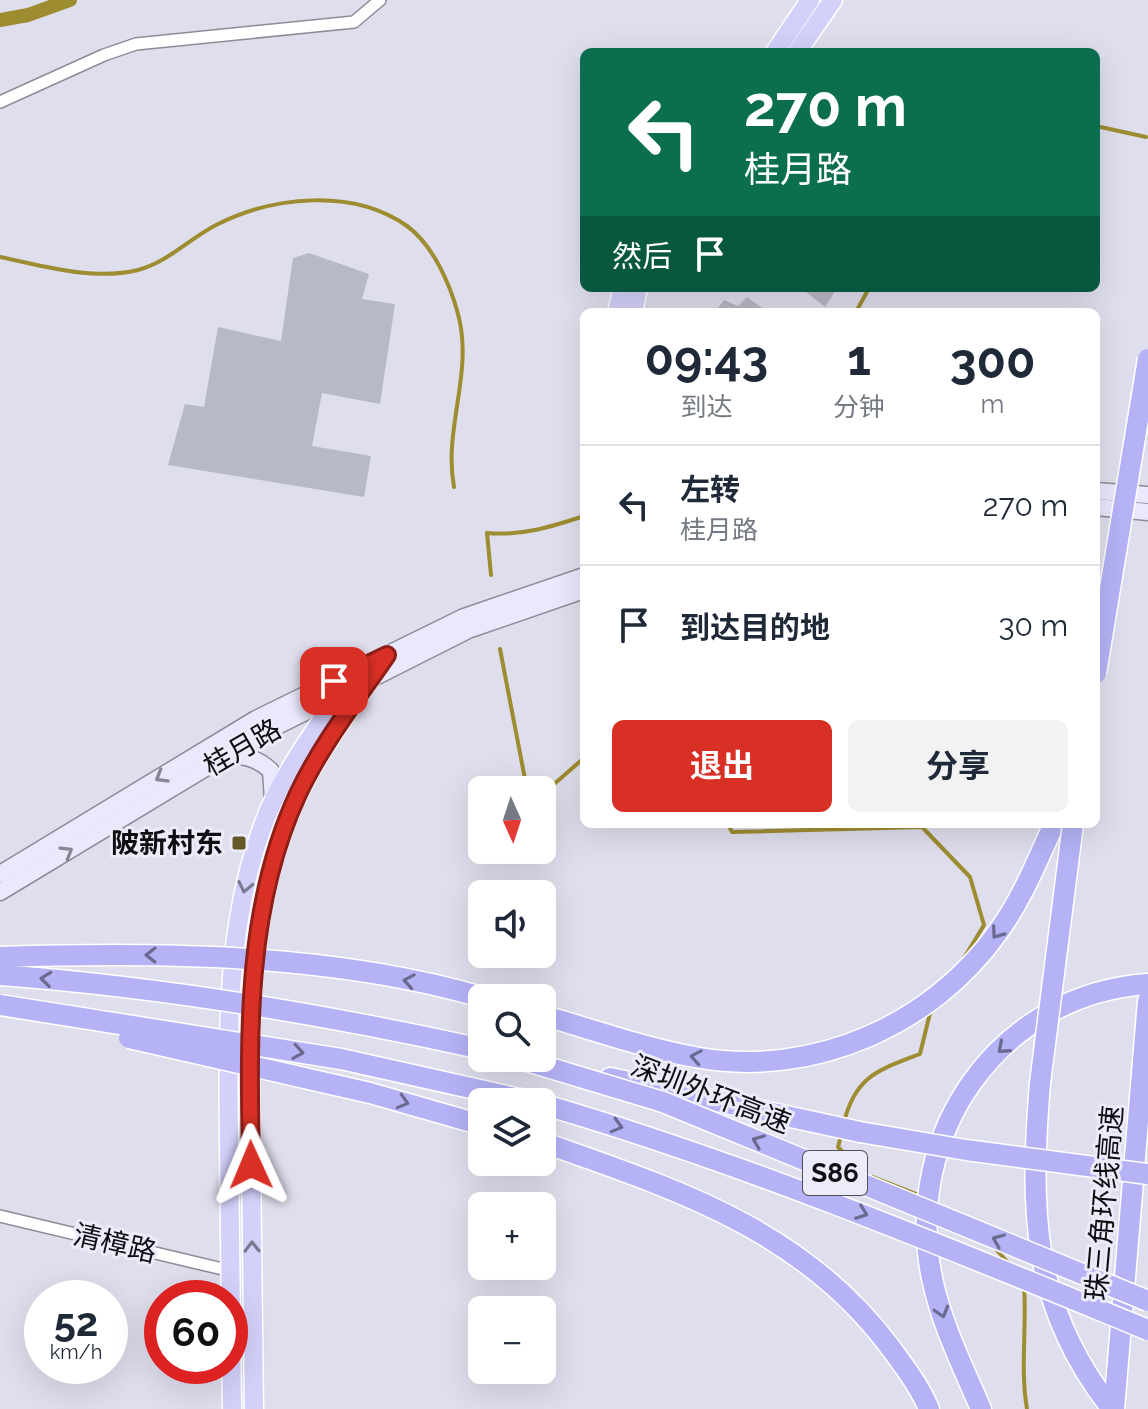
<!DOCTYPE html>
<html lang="zh">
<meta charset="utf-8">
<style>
:root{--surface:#fff;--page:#f2f2f3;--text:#1f2937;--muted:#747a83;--line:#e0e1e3;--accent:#d93025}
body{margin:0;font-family:Raleway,"Noto Sans SC",sans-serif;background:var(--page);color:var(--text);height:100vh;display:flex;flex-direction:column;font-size:30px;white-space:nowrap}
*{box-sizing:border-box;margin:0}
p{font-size:26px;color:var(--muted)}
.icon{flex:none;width:44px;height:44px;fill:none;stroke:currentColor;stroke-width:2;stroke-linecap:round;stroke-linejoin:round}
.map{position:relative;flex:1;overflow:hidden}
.panel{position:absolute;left:580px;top:308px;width:520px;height:520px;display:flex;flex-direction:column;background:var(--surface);border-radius:12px;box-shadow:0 8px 32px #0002}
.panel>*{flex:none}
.banner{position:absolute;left:580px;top:48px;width:520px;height:244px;border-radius:12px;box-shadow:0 8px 32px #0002;background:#0b6e4f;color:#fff;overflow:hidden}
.needle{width:52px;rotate:177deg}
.controls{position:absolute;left:468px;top:776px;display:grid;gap:16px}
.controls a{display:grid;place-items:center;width:88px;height:88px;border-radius:12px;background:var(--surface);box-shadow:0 8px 32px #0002;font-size:40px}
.speed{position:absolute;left:24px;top:1280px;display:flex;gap:16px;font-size:40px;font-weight:700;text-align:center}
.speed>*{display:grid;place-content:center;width:104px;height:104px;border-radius:50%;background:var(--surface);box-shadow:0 8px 32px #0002;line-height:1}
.speed small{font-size:20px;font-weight:400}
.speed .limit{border:12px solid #d22;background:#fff;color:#111}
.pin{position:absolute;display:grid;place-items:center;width:68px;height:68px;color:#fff;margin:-34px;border-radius:16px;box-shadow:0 4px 12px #0006}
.me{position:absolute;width:88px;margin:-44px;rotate:359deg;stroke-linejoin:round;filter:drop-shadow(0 0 6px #0008)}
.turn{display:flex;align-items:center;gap:28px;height:168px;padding:0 32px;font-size:36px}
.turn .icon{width:104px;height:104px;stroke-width:2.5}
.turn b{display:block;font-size:56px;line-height:68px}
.then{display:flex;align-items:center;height:76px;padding:0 32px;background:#0003;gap:16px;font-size:30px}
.eta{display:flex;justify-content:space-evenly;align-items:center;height:136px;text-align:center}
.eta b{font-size:48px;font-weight:700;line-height:56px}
.action{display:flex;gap:16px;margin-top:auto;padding:16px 32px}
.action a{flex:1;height:92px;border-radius:12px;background:var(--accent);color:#fff;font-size:32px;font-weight:700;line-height:92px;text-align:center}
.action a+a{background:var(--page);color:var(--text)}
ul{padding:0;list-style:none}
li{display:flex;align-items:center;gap:24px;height:120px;padding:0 32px;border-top:2px solid var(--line)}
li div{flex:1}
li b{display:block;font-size:30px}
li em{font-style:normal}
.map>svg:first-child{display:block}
</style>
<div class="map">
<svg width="1148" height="1409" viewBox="0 0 1148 1409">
<rect width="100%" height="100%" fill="#dedeed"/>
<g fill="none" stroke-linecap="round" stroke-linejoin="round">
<!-- stream -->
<g stroke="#9e8c30" stroke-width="4">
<path d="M1096,126L1146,137"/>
<path d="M0,257C44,266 93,281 138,270C168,262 189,239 216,225C273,196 353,188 407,226C433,245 450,284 458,314C474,373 443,428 454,487"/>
<path d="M856,312L869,288"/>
<path d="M491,575L487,533C522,536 551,527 584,516"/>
<path d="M500,649L525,779L553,785L584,758"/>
<path d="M728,824L732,832L922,827L970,877L984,925L964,958"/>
<path d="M844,1122C856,1075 879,1070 920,1054L931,1009"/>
<path d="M841,1135L838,1147L864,1174"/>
<path d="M873,1177L924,1197"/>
<path d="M995,1248L1010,1265"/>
<path d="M1024,1285C1027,1326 1020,1369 1027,1409"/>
</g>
<!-- canal -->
<path stroke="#9e8c30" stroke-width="14" d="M0,20L28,15L70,0"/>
</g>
<!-- building -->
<g fill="#b8b9c6">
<path d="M309,253L369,274L362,299L395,304L380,404L322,393L312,446L371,456L364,497L168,465L185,404L204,407L218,327L281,341L293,258Z"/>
<path d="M801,288H837L825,307Z"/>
<path d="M747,297L768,312H715L724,300L738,306Z"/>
</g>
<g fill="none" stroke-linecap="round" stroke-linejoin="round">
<!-- minor casing -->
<g stroke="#8c8c99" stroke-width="14">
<g id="minor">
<path d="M0,102L104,55L136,44L354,22L380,0"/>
<path d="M0,1216L231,1271"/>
</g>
</g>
<!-- secondary casing -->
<g stroke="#8c8c99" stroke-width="19">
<g id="secondary">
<path d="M1096,491L1148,495"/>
<path d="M1096,507L1148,512"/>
<path d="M369,680L468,630L584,590"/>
<path d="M225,757C243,754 258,758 271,771L273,800"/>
<path d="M0,874L256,719L464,617L584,576"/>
<path d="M0,892L265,732L341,694"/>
</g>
</g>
<!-- primary casing -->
<g stroke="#fff" stroke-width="21">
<g id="primary">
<path d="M775,52L810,0"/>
<path d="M797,52L833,0"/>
<path d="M617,312L623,288"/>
<path d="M633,312L638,288"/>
<path d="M232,1409C231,1322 230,1235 229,1149C228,1043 225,932 261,831C281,772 322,722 356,670"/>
<path d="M254,1409C253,1324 252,1240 251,1155C249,1043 245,927 287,820C310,760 351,708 387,655"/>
</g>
</g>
<!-- motorway casing -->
<g stroke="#fff" stroke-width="23">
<g id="motorway">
<path d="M542,1015C594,1030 647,1049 700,1058C814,1077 932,1025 998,932C1022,899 1037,861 1054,824"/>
<path d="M610,1078L860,1132"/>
<path d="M1040,1083C1030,1207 1030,1306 1112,1409"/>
<path d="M542,1142C675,1189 802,1229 890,1347C904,1366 920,1387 929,1409"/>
<path d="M981,1409C963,1367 941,1323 932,1278C902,1134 999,994 1148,984"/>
<path d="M1114,1409L1148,1001"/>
</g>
</g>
<!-- minor -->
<use href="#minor" stroke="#fff" stroke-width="11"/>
<!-- secondary -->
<use href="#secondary" stroke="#e9e8fc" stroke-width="16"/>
<!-- primary -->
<use href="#primary" stroke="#d3d1fa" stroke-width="18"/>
<!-- motorway -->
<use href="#motorway" stroke="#b5b3f6" stroke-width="20"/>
<!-- motorway-bridge casing -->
<g stroke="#fff" stroke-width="23" stroke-linecap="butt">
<g id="motorway-bridge">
<path d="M1096,673L1148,359"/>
<path d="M0,957C158,952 332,953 485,998"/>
<path d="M0,975C162,987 323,1014 482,1049"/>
<path d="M0,1005L341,1059L533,1102"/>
<path d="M129,1038L370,1093L482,1125"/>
<path d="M517,1058L663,1102L1148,1301"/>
<path d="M1040,1083L1073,824"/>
<path d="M542,1104C750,1165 948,1248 1148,1330"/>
<path d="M860,1132L966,1150L1148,1174"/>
</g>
</g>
<!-- motorway-bridge -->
<use href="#motorway-bridge" stroke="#b5b3f6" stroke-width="20"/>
</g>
<!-- one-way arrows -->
<defs><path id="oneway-chevron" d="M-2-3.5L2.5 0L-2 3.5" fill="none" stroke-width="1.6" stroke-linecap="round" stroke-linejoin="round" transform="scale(2)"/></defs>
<g stroke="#868693">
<use href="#oneway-chevron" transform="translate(161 777) rotate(149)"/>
<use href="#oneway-chevron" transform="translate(67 852) rotate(-31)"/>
</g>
<g stroke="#7a7992">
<use href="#oneway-chevron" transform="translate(245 887) rotate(102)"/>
<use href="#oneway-chevron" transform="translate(252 1247) rotate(-91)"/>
</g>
<g stroke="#6a6990">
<use href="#oneway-chevron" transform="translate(997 933) rotate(126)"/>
<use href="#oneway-chevron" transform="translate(151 955) rotate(-179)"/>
<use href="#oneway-chevron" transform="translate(46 979) rotate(-174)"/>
<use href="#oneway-chevron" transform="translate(409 981) rotate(-170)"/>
<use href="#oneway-chevron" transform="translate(1003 1048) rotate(139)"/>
<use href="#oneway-chevron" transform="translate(298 1052) rotate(9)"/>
<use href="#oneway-chevron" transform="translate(696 1057) rotate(-170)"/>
<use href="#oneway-chevron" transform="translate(403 1102) rotate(16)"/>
<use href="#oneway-chevron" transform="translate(617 1126) rotate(16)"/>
<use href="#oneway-chevron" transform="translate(758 1141) rotate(-158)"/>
<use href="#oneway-chevron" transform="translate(862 1213) rotate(21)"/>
<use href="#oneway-chevron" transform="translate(998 1240) rotate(-158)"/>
<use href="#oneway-chevron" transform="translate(942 1312) rotate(73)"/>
</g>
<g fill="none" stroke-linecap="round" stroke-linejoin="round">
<!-- route casing -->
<g stroke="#8d1f18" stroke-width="20">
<path id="route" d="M251,1165C249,1040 244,910 298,794C321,745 356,700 387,655L334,681"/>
</g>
<!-- route -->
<use href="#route" stroke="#d93025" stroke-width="14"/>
</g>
<!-- markers -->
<rect fill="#645926" stroke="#ebebfa" stroke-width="3" x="231" y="835" width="16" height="16" rx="4"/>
<g text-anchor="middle" stroke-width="6" stroke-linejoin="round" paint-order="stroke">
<!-- shield labels -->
<rect fill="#ebebfa" stroke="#505058" stroke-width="2" x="803" y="1151" width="64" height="44" rx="6"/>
<g font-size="26" font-weight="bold" fill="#0e0e13">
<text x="835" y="1182">S86</text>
</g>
<!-- street labels -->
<g font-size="28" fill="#0e0e13" stroke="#ebebfa">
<text transform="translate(242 747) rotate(-30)" y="10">桂月路</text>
<text transform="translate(711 1094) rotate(21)" y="10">深圳外环高速</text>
<text transform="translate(1104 1203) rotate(-85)" y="10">珠三角环线高速</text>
<text transform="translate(115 1243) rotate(13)" y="10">清樟路</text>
</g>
<!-- poi labels -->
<g font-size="28" font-weight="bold" fill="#0e0e13" stroke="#ebebfa" text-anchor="end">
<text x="223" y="853">陂新村东</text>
</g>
</g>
</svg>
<div class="controls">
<a><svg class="needle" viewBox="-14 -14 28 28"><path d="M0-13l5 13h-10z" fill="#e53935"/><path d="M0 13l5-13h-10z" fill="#747a83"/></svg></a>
<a><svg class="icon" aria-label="sound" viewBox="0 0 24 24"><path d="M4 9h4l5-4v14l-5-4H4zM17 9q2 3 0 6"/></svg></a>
<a><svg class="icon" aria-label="search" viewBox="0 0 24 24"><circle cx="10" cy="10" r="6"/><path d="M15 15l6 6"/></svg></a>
<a><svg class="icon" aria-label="layers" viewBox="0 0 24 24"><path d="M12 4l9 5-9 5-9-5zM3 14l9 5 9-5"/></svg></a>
<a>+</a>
<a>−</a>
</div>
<div class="speed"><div>52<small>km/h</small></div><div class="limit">60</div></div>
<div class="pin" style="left:334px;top:681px;background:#d93025"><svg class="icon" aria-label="arrive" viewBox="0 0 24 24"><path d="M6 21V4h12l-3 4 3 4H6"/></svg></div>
<svg class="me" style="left:251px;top:1165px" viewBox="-20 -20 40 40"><path d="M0-17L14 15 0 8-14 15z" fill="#d93025" stroke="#fff" stroke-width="4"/></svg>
<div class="banner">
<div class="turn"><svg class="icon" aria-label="left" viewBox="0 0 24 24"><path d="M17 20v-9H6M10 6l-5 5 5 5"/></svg><div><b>270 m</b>桂月路</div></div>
<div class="then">然后<svg class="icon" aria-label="arrive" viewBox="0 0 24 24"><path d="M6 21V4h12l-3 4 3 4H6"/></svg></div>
</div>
<section class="panel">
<div class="eta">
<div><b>09:43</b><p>到达</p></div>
<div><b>1</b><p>分钟</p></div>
<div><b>300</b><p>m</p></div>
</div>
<ul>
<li><svg class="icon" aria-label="left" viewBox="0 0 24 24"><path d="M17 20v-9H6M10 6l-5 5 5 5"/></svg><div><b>左转</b><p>桂月路</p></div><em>270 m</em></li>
<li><svg class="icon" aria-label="arrive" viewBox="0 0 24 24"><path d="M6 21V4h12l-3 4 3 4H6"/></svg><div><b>到达目的地</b></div><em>30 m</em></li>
</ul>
<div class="action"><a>退出</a><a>分享</a></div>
</section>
</div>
